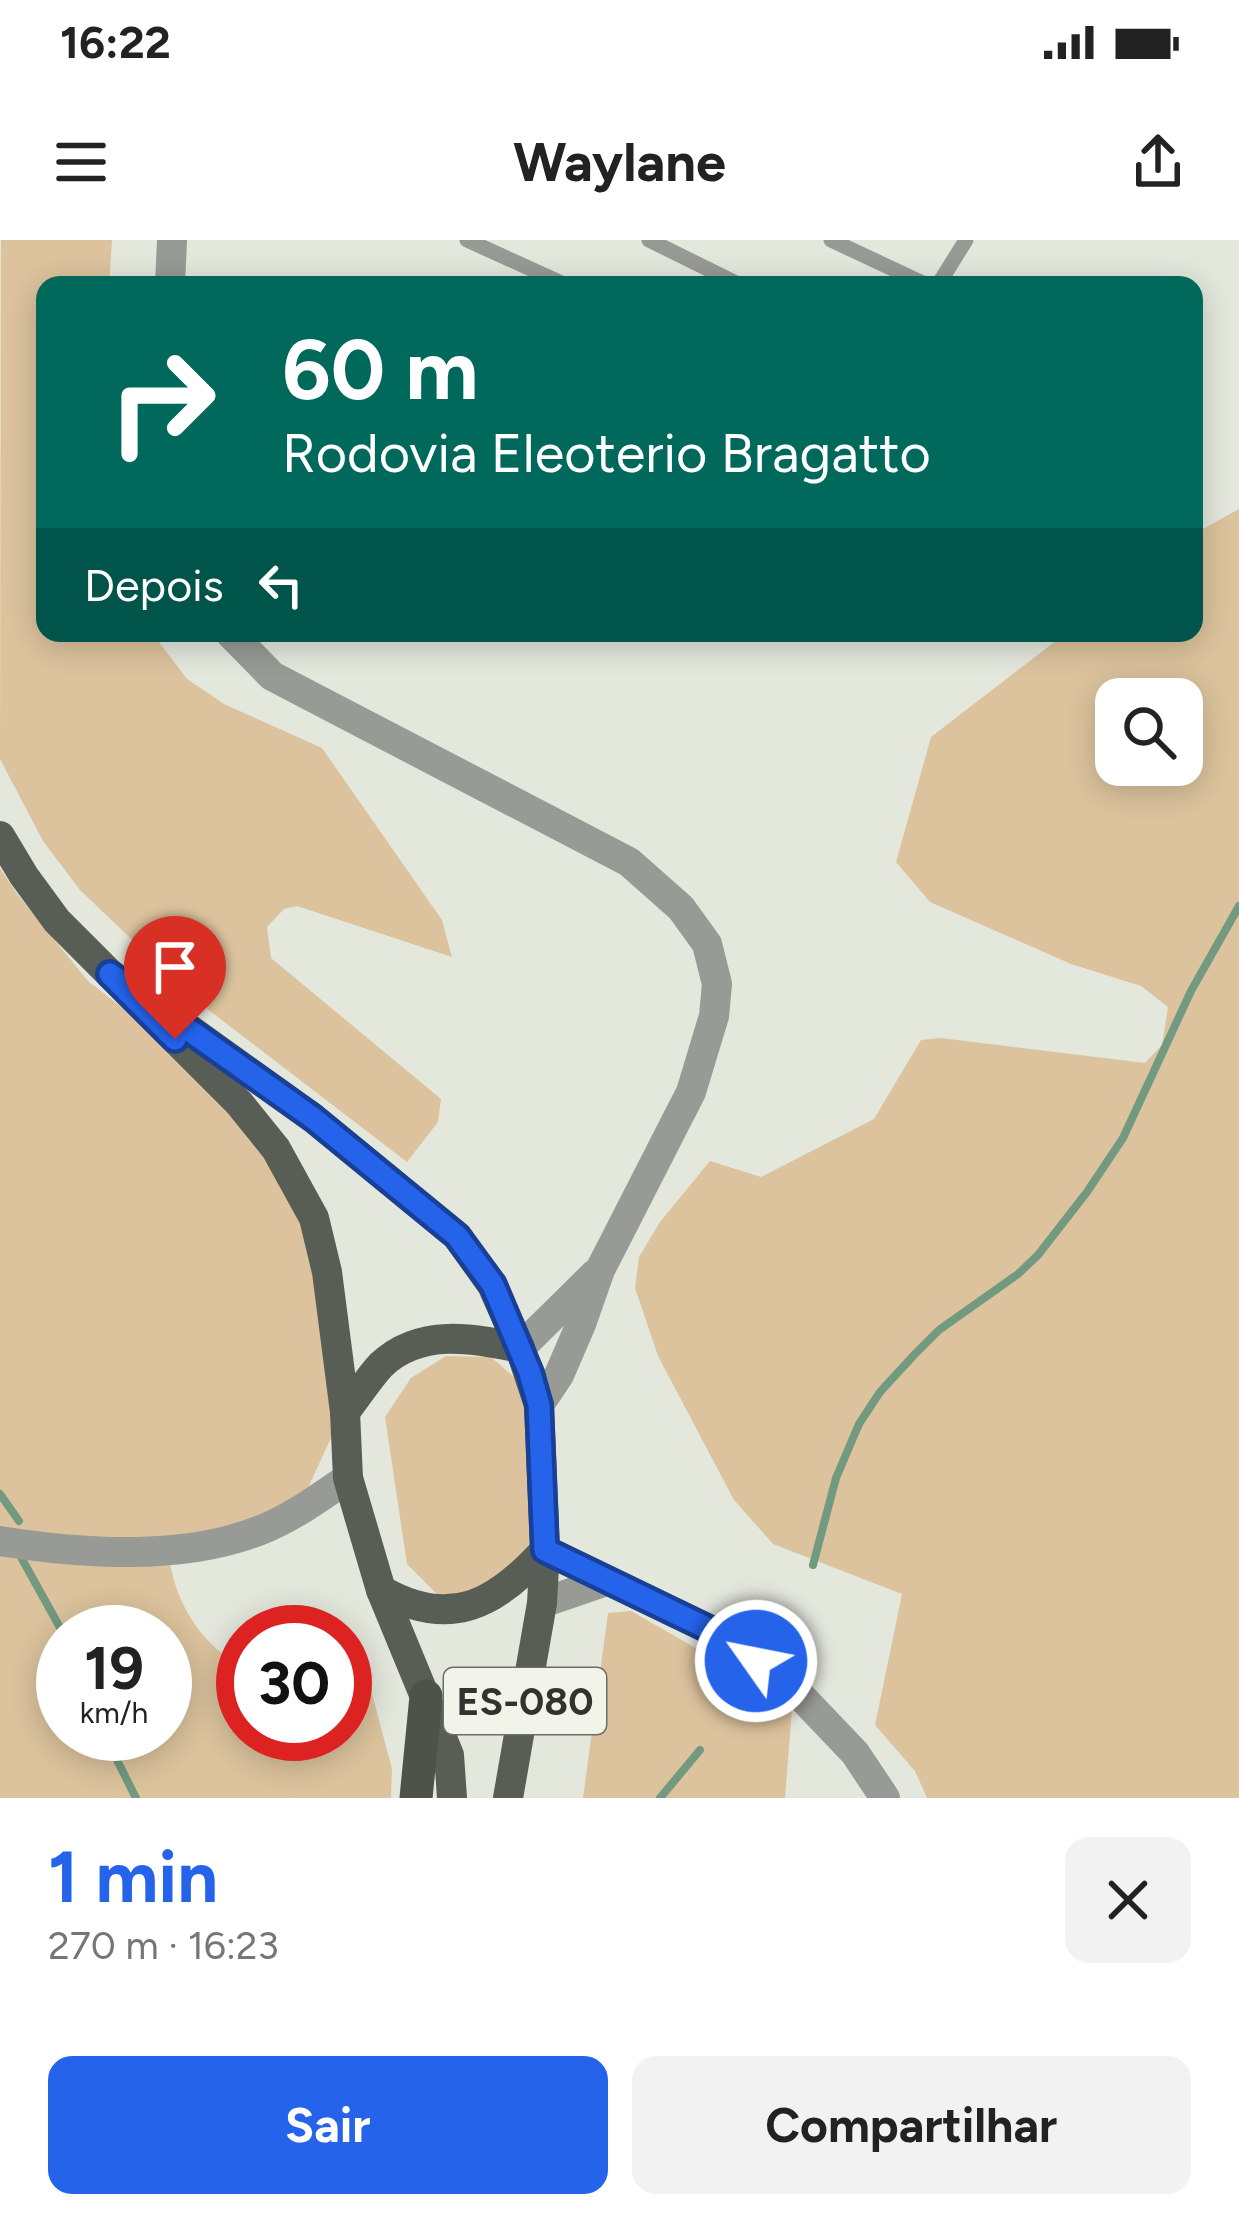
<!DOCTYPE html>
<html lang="pt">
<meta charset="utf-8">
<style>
:root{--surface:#fff;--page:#f2f2f2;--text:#222;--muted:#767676;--accent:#2563eb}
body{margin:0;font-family:Figtree,sans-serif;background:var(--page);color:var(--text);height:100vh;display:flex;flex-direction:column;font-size:45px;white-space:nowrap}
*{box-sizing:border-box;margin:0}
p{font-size:39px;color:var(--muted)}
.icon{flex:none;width:66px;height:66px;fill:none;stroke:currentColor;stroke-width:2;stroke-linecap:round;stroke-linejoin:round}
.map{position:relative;height:1558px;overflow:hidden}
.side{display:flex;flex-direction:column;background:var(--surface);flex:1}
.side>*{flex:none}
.top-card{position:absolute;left:36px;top:36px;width:1167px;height:366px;border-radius:24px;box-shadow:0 6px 30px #0003;background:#00695c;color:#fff;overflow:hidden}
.controls{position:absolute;left:1095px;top:438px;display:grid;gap:24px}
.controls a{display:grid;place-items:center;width:108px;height:108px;border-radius:24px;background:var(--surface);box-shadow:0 6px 30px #0003;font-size:60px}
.speed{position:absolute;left:36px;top:1365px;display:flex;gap:24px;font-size:60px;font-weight:700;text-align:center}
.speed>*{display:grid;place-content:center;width:156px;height:156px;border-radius:50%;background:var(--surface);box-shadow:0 6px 30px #0003;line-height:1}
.speed small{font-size:30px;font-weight:400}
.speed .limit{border:18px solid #d22;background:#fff;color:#111}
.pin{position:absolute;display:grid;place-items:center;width:102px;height:102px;color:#fff;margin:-123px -51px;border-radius:50% 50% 50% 0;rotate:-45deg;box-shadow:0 0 12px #0007}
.pin .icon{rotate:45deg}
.me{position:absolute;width:132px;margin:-66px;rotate:303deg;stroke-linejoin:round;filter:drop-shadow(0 0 9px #0008)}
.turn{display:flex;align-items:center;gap:42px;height:252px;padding:0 48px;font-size:54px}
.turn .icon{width:156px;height:156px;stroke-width:2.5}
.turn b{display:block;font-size:84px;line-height:102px}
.then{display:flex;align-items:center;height:114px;padding:0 48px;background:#0003;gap:24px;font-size:45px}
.round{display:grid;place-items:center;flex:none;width:126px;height:126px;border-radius:24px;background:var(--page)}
.overview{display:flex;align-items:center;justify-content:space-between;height:204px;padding:0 48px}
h1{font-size:72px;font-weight:700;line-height:90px;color:var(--accent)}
.cta{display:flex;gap:24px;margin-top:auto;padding:24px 48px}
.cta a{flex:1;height:138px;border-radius:24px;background:var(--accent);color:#fff;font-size:48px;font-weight:700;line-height:138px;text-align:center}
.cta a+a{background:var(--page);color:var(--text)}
.status{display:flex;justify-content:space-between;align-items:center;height:84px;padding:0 60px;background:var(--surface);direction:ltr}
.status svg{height:33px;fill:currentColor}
header{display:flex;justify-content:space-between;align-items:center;height:156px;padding:0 48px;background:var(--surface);font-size:54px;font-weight:700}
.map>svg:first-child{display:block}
</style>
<div class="status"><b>16:22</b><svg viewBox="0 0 49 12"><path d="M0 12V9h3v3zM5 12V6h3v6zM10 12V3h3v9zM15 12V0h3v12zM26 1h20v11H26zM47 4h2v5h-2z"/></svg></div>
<header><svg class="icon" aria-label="menu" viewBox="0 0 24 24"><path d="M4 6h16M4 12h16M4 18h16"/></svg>Waylane<svg class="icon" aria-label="share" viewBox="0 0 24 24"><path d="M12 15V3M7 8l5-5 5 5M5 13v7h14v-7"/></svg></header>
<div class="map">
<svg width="1239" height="1558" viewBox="0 0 1239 1558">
<rect width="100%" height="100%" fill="#e4e7dc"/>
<!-- green -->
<g fill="#dcc39d" fill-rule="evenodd">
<path d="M1,0H112L109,45H45V393H152L187,439L224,464L322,508L442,680L452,717L297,666L284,669L267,687L271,718L441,859L438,882L407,922L193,758L80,650L43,601L0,519Z"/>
<path d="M1239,269V1558H927L915,1531L875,1485L902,1354L773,1304L734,1260L658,1116L635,1048L639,1017L660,982L710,921L761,937L874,879L921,800L941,798L1145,823L1162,805L1168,767L1141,746L1071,724L930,662L896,622L931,497L1066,393H1194V294ZM1116,459H1182V525H1116Z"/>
<path d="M0,628L18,655L88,741L213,838L308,982L342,1174L308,1248L291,1269L170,1323C178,1368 203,1405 243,1428V1494H345V1419L362,1416L392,1529L391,1558H0ZM63,1392H165V1494H63Z"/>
<path d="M446,1116L491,1117L533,1154V1332L444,1361L407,1324L385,1177L411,1138Z"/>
<path d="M631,1371L760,1445L792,1469L785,1558H583L608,1373Z"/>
</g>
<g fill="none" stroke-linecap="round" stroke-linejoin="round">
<!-- stream -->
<g stroke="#719a80" stroke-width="8">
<path d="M0,1254L19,1281"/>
<path d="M22,1319L63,1393"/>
<path d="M813,1325L836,1238L859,1184L880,1152L915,1114L939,1090L1018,1034L1038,1015L1087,952L1123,898L1191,751L1239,666"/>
<path d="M104,1494L136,1558"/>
<path d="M660,1558L700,1510"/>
</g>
<!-- service -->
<g stroke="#989a96" stroke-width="15">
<path d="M467,0L566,45"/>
<path d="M649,0L740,45"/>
<path d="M831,0L927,45"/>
<path d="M938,45L966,0"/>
</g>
<!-- minor -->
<g stroke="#989a96" stroke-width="30">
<path d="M170,45L172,0"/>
<path d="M230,393L272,436L629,622L681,668L707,704L717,744L714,776L691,852L600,1030L581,1084L559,1135L539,1165"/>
<path d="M520,1108L595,1034"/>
<path d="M0,1301C84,1314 188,1322 268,1287C297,1274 322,1256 348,1238"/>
<path d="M545,1310L721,1395L792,1447L855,1513L885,1558"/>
<path d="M542,1363L606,1341"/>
</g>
<!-- primary -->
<g stroke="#585d56" stroke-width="30">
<path d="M0,596L24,636L57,681L239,863L276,909L314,978L327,1032L345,1172L348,1238L381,1350L449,1515L452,1558"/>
<path d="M175,779L313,878L457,996L492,1045L520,1108L539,1165L545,1310L542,1363L508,1558"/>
<path d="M345,1172C357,1157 368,1139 381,1125C420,1088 473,1098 520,1108"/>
<path d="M381,1350C450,1390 496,1364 545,1310"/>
</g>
<!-- trunk -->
<path stroke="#4d524b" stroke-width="33" d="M416,1558L426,1456"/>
</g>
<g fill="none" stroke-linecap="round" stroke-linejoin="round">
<!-- route casing -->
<g stroke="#184099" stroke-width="30">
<path id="route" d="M175,799L110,734L313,878L457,996L493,1045L530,1133L539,1165L545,1310L721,1395L756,1421"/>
</g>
<!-- route -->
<use href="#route" stroke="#2563eb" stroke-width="21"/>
</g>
<g text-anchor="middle" stroke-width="9" stroke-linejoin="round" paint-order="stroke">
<!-- shield labels -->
<rect fill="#f2f4ea" stroke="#6c6d67" stroke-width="3" x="444" y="1428" width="162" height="66" rx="9"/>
<g font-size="39" font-weight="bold" fill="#32332f">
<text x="525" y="1475">ES-080</text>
</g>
</g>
</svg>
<div class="controls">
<a><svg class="icon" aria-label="search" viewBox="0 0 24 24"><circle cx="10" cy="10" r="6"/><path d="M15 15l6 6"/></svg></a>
</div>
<div class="speed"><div>19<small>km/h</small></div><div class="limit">30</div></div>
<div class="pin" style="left:175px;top:799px;background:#d93025"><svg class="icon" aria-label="arrive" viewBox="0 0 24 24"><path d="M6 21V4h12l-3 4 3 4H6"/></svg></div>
<svg class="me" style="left:756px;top:1421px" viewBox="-20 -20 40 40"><circle r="17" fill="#2563eb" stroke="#fff" stroke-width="3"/><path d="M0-11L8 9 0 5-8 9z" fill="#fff"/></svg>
<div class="top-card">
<div class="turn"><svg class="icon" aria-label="right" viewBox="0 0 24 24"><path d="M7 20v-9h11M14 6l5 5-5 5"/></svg><div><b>60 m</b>Rodovia Eleoterio Bragatto</div></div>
<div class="then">Depois<svg class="icon" aria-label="left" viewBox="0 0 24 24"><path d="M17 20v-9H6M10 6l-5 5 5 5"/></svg></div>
</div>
</div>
<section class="side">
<div class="overview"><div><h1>1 min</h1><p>270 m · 16:23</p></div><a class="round"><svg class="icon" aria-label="close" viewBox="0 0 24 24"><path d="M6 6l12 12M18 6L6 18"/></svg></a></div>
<div class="cta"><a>Sair</a><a>Compartilhar</a></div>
</section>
